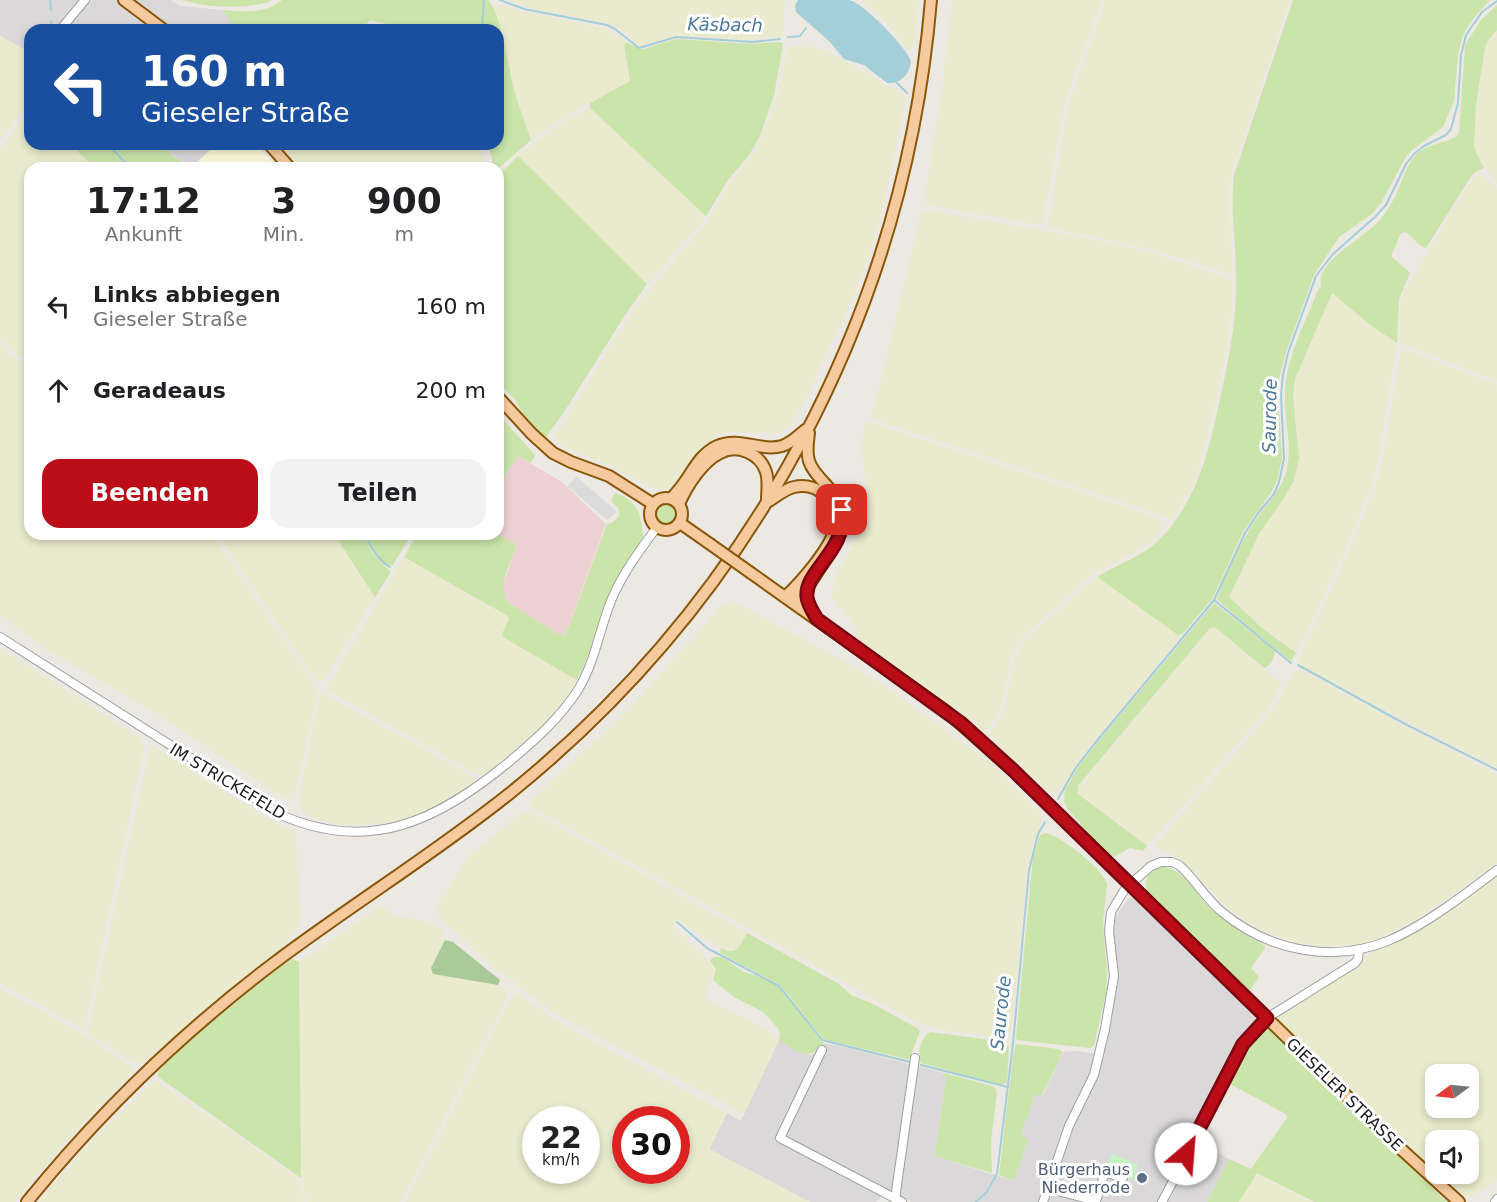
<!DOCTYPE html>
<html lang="de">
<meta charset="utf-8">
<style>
:root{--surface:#fff;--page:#f2f2f2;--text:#202124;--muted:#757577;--accent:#ba0d18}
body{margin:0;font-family:"DejaVu Sans",sans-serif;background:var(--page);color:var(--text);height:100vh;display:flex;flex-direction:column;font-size:22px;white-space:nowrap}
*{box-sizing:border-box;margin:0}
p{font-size:20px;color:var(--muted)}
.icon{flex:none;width:33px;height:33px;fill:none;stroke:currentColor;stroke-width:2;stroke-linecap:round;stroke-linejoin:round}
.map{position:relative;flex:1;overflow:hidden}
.details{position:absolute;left:24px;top:162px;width:480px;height:378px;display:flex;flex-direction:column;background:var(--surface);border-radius:18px;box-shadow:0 3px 9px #0003}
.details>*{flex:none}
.top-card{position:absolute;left:24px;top:24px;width:480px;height:126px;border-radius:18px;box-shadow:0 3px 9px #0003;background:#1a4fa0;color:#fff;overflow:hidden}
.needle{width:39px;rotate:255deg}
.fabs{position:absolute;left:1425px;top:1064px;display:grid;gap:12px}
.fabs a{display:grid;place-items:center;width:54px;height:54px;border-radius:12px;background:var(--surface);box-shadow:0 3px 9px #0003;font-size:30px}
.speed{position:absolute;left:522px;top:1106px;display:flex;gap:12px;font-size:30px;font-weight:700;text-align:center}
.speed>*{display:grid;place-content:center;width:78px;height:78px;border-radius:50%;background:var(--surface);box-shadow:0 3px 9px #0003;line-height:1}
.speed small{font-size:15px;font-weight:400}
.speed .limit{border:9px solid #d22;background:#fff;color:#111}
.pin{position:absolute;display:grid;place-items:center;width:51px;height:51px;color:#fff;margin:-26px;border-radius:12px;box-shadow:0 3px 9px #0006}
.me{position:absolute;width:66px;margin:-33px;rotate:27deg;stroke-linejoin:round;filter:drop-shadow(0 0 4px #0008)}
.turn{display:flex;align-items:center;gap:21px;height:126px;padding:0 18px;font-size:27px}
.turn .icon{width:78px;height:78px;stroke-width:2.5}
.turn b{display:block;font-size:42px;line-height:51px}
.eta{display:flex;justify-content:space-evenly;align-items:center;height:102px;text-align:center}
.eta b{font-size:36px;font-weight:700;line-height:42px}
.cta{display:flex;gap:12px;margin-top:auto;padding:12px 18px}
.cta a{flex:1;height:69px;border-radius:18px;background:var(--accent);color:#fff;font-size:24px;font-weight:700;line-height:69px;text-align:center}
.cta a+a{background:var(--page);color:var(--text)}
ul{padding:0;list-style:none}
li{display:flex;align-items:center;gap:18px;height:84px;padding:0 18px}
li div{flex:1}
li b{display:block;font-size:22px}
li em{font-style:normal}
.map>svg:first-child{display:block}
</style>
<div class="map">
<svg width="1497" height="1202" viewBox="0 0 1497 1202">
<rect width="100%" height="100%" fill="#ece8e2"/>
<!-- residential -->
<g fill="#dad8d9">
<path d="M0,0H170L180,6L223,10L236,30H30V52L0,36Z"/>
<path d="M159,144H217L191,168Z"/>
<path d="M1133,895L1256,1019L1254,1025L1235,1053L1191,1139L1229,1159L1207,1202H912L888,1190L876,1202H810L709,1149L727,1113L741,1121L779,1040L804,1054L811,1055L816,1053L824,1044L836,1045L944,1073L946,1079L935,1154L937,1157L1014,1181L1028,1141L1021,1133L1035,1094L1043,1095L1063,1052L1077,1051L1102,1055L1115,995L1117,976L1113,922L1123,905Z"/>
</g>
<!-- commercial -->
<path fill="#edd1d2" d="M518,456L562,482L606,524L566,633L560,635L509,603L503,593L504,582L516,548L515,544L497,534L498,486Z"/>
<!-- education -->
<path fill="#fcfadb" d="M217,144H255L278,168H190Z"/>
<!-- farmland -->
<g fill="#eaeace" fill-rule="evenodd">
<path d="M506,0H785L783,33L780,37L752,40L677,35L643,46H639L627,33L608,23L544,11Z"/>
<path d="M861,0H919L916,39L910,52L885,21Z"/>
<path d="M952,0H1101L1064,106L1042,225L928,205L924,202L943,83Z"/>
<path d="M1106,0H1289L1231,174L1229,196L1232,274L1150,249L1048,227L1068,107Z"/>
<path d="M493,5L606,29L627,42L624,46L630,81L570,113L531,140L514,89Z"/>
<path d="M1497,31V184L1479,159L1475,151L1474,129L1483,58L1488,40Z"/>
<path d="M0,36L30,52V93L24,109L0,139Z"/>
<path d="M788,46L812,47L828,52L906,96L885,199L868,260L851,301L805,399L791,424L778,433L732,431L717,436L698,452L675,485L666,489H654L612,466L567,449L560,445L555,437L617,335L639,303L708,221L731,182L758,148L778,95Z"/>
<path d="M590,108L706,216L647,284L518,156L563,122Z"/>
<path d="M29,110L30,144H70L95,168H30V363L0,340V150Z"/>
<path d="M278,144H478L484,168H299Z"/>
<path d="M1479,174L1497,188V381L1407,346L1403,344L1400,339V307L1404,292L1472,179Z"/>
<path d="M926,210L1085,238L1149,252L1232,280V305L1226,353L1206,443L1195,479L1173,519H1168L1144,509L875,420L873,417L872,411L881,381L921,214Z"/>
<path d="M1332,293L1373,327L1397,343L1378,458L1371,486L1345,550L1296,653L1262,628L1229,597L1259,534L1294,480L1299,458L1294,396L1295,379Z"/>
<path d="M0,346L30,370V534H212L316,688L318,691L294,798L288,799L283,797L144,706L47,650L0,615Z"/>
<path d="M1401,350H1406L1497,385V768L1408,723L1302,666L1298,661L1349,552L1375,488L1383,458Z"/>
<path d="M868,422L1151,516L1162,523L1161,531L1151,542L1090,576L1022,637L1011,657L1001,707L985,732L936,695L857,641L854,623L834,601L832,596L835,578L858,535L865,515L867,488L861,443L864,429L866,424Z"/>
<path d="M217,534H334L375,597L324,679L318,681L308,670Z"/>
<path d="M404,557L508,616L509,619L502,634L503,637L577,680L569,696L548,721L511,754L483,775H478L329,691L328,687Z"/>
<path d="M1097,577L1178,635V640L1093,742L1074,767L1062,788L1054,792L1048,791L1019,767L993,740L991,734L1005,709L1013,666L1021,646L1032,633Z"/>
<path d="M730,601L734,602L835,656L886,687L986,760L1040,812L1042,821L1033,843L1027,870L1012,1024L1009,1035L1006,1038L941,1030L916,1022L533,808L530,802L533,798L626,713L721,607Z"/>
<path d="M1215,627L1281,683V686L1265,712L1147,846L1078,794L1077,790L1210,628Z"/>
<path d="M0,648L141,739L144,746L85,1025L83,1028L0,983Z"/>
<path d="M1295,670L1304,672L1497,775V863L1412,922L1379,939L1357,945L1323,946L1294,942L1268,933L1249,923L1229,909L1183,861L1155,846L1276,706Z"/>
<path d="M324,694L472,776L474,780L473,784L429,811L394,822L349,826L327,822L305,814L301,809L300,796L317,706L321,696Z"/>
<path d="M153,746L259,814L292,831L296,835L300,920L296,931L291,938L156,1056L139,1064L129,1060L92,1035L88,1030L143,780L150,749Z"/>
<path d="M530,813L545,819L747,933L739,949L728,952L677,920L673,924L676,930L713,966L714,975L705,992L706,999L765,1029L779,1040L744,1114L556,1014L494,967L437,915V907L468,857L520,814Z"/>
<path d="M1497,876V1179L1486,1188L1469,1196L1458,1192L1437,1173H1468V1140H1436L1435,1171L1329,1071L1278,1020V1017L1279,1014L1374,951L1418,930ZM1436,1074H1468V1107H1436Z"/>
<path d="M383,906L395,916L427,922L443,932L445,940L431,968L433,974L498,985L506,991V1000L400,1202H306L304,1184L301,1178L299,962L380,907Z"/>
<path d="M0,988L87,1037L133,1068V1072L67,1140L15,1202H0Z"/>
<path d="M518,994L564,1026L727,1113L709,1149L810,1202H405L509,1002L515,995ZM536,1119H586V1170H536ZM626,1119H676V1170H626Z"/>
<path d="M153,1081H156L268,1157L298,1180L302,1188L303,1202H38L91,1141Z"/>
<path d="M1257,1173L1314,1202H1239Z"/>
</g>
<!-- grass -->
<g fill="#cae4aa">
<path d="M182,0H273C250,10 206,8 182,0Z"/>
<path d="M282,0H488C501,12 509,70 514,90C519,107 525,123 531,140L498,169L494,168L488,144H498V30H411L370,20L361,30H236L223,10C243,12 266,14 282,0Z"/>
<path d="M1293,0H1490L1473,19L1463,35L1458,55L1454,101L1443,127L1412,150L1405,158L1381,203L1372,214L1339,237L1314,275L1286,352L1280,375L1278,394L1282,459L1277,481L1272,491L1243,532L1212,599L1183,633L1178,635L1097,577C1117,564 1142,557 1159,540C1199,500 1210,446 1221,394C1230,356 1237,315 1236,276C1236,243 1230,209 1234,175Z"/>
<path d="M1497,5V30L1488,40L1485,47L1476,105L1474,145L1477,155L1484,168L1474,173L1470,178L1426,248L1422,247L1406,232L1401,233L1391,256L1410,273L1399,299L1397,343L1373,327L1332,293L1295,379L1293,396L1299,458L1294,480L1284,498L1259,534L1229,597L1262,628L1296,653L1291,661L1241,621L1217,599C1225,573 1240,544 1255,521C1265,506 1278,494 1285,476C1294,450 1284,420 1285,394C1286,357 1305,324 1318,290L1321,286C1315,264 1360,239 1374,226C1385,216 1393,202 1399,188C1404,176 1407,164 1416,155C1428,143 1444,144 1457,136L1459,132L1465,45L1481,20Z"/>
<path d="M676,39L753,44L780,42L783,44L774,95L760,136L749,155L728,180L706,216L590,108V103L630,81L624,45L627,42L639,49H644Z"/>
<path d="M70,144H159L189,168H95Z"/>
<path d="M518,156L647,284L625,315L566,409L546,437C531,435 523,411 515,400C510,394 504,388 498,382V176Z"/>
<path d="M498,414L535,455L531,463L518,456L498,486Z"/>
<path d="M615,493C638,501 641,514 643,536C635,554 620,569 612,588C597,618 593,650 577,680L503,637L502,634L509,619L508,616L404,557L417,534H497L515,544L516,548C510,565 496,587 509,603L560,635L566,634L607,524L612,523L620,515L618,508L611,501Z"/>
<circle cx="666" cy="513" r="12"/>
<path d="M334,534H363L373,554L389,570L390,573L375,597Z"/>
<path d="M366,534H412L392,566C377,560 372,548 366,534Z"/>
<path d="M1214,603L1275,651C1275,658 1270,666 1264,668L1215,627L1210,628L1078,786V794L1147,846L1143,851L1130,848L1114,857L1093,839L1067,808L1064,802L1065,790L1077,769L1096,744Z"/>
<path d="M1045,833C1060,835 1103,869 1107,884L1103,921L1107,975L1106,993L1095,1041L1094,1046L1090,1048L1017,1040L1016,1037L1033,857L1040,835Z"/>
<path d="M1163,867C1186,869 1197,897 1214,912C1230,925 1247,935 1265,946V948L1251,968L1259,977L1251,989L1246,990L1149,895C1142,881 1147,869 1163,867Z"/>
<path d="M747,933L839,984L851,995L871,1003L917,1028L920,1031L910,1058L907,1059L823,1039L780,985L720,953L721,948C737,957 740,946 747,933Z"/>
<path d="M714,957H722L744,972L761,977L779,987L824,1044C807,1063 798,1051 779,1040L780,1034L778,1028L763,1012L734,997L713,980L716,970L710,960Z"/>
<path d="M292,959L299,962L301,1178L157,1076C161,1055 270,974 292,959Z"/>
<path d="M1264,1027L1269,1028L1447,1202H1315L1257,1173L1239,1202H1207L1229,1159L1251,1169L1287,1118L1286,1114L1228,1083C1235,1068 1247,1032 1264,1027Z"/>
<path d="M930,1032L1006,1042L1009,1048L1007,1082L1002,1085L921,1063C917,1053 920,1038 930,1032Z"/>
<path d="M1016,1044L1058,1049L1063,1052L1042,1095H1035L1021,1133L1028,1141L1014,1181L999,1175L1013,1057Z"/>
<path d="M944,1073L989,1085L995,1088L997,1093L991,1140L992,1173L937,1157L935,1154L946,1079Z"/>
</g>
<!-- forest -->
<path fill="#aac999" d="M445,940L453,942L500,980L498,985L433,974L431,968Z"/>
<!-- park -->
<path fill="#c0f5c1" d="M1112,1154L1138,1165L1132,1180L1106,1169Z"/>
<!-- parking -->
<path fill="#dbdbdb" d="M577,477L617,512L607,520L567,486Z"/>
<!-- water -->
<path fill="#a4cfd8" d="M798,0C813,0 835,0 849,0C864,3 905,46 911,61C910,75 900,84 887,83L864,65L844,59L829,41L796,12L795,5Z"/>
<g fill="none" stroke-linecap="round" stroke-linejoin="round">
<!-- stream -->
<g stroke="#a4cfd8" stroke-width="2">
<path d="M50,0L51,10"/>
<path d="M500,0L524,9L607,25L615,29L639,48L676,37L753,42L780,39"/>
<path d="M51,21L53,30"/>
<path d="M482,30L484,0"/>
<path d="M788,37L800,36L806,28"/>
<path d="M894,80L907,93"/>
<path d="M108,144L130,168"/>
<path d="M364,534C372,548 376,559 390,567"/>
<path d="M1214,600L1291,663"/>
<path d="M1298,665L1407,725L1497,770"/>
<path d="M1058,799L1075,769L1095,743L1214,600L1245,533L1259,512L1274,494L1279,482L1284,459L1281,395L1283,375L1288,353L1316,276L1333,254L1375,217L1386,205L1406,164L1414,154L1424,146L1446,135L1451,129L1458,103L1461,55L1466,35L1482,12L1497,1"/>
<path d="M677,922L707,948L779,986L822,1040L910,1062"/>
<path d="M921,1065L1008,1087"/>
<path d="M976,1202L986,1193L997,1174L1013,1044L1029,870L1038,834L1045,822"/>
</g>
<!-- minor casing -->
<g stroke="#9f9f9f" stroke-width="10">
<g id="minor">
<path d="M60,30L85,0"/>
<path d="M0,637L279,814C370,855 438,820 509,762C534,741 560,718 578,690C595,662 599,631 611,601C622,574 640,550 657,527"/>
<path d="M822,1050L780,1138L902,1202"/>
<path d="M1047,1188L1096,1201L1105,1172L1123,1178"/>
<path d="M895,1199L915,1058"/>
<path d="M1043,1202L1069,1126L1094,1075L1105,1029L1114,976L1109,931L1111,912L1125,889L1151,866L1161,862H1172L1179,865C1195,879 1206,899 1222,912C1269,951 1333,964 1390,940C1425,925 1467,893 1497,870"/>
<path d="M1162,1202L1249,1036L1267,1018L1355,963L1358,959L1359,950"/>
<path d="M1495,1202L1497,1199"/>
</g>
</g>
<!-- major casing -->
<g stroke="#89570a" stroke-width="14">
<g id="major">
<path d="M124,0L164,30"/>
<path d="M269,144L290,168"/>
<path d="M498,397L532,434L553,453L571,462L609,476L653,504"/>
<circle cx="666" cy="514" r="16"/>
<path d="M671,498C689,483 695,456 717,446C740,436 760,452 782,446C791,443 798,436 805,430"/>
<path d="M769,501C777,496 785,489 794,487C819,481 841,504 835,529C829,550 801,582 785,597"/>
<path d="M679,504C687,486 702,462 720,453C737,444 760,453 766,472C769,481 767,491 767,500"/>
<path d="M680,523L710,544"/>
<path d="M751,573L947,712L1014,771L1401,1149L1459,1202"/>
<path d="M792,602C806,592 815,576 824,562C842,536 854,513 828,487C821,479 812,471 809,461C806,452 808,442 809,433"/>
<path d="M27,1202C99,1113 183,1032 274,963C351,905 434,854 509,794C754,597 905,312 931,0"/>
</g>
</g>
<!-- minor -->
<use href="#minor" stroke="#fff" stroke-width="8"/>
<!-- major -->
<use href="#major" stroke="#f5ca9e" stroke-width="10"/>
<!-- major-bridge casing -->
<g stroke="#89570a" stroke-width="14" stroke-linecap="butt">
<path id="major-bridge" d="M710,544L751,573"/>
</g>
<!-- major-bridge -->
<use href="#major-bridge" stroke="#f5ca9e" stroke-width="10"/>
</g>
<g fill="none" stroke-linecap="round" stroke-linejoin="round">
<!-- route casing -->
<g stroke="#790810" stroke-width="15">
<path id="route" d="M842,510C848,550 804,571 807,597C808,605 813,612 817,619L961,723L1014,771L1267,1018L1243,1044L1186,1154"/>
</g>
<!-- route -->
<use href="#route" stroke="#ba0d18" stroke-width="10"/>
</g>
<!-- markers -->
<circle fill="#5c6f8a" stroke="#fff" stroke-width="2" cx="1142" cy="1178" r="6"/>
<g text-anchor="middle" stroke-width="6" stroke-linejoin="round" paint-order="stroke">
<!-- street labels -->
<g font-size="16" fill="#1b1b1b" stroke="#fff">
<text transform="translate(228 781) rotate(31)" y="6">IM STRICKEFELD</text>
<text transform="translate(1345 1094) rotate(44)" y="6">GIESELER STRASSE</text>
</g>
<!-- service labels -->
<g font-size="16" fill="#4e5e75" stroke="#fff" text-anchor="end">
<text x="1130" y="1175">Bürgerhaus<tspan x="1130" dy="18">Niederrode</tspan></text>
</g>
<!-- water labels -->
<g font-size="18" font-style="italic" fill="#4c7a9d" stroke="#fff">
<text transform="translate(725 25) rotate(1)" y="6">Käsbach</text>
<text transform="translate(1270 416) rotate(-89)" y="6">Saurode</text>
<text transform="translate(1001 1013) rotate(-84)" y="6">Saurode</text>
</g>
</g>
</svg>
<div class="fabs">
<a><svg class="needle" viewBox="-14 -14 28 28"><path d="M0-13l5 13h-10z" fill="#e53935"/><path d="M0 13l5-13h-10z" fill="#757577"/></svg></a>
<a><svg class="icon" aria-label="sound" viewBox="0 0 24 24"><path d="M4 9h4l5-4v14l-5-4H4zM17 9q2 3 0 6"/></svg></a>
</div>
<div class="speed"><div>22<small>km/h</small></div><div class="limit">30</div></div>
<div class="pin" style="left:842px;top:510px;background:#d93025"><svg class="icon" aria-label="arrive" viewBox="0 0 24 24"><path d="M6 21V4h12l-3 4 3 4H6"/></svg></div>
<svg class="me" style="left:1186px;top:1154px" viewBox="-20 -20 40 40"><circle r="19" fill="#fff"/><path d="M0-13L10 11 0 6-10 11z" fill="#ba0d18"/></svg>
<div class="top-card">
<div class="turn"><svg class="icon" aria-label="left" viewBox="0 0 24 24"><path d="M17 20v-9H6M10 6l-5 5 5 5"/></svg><div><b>160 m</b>Gieseler Straße</div></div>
</div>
<section class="details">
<div class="eta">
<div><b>17:12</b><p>Ankunft</p></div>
<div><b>3</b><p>Min.</p></div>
<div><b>900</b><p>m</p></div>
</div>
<ul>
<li><svg class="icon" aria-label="left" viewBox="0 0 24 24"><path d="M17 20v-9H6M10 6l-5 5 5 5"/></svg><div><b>Links abbiegen</b><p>Gieseler Straße</p></div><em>160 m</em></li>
<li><svg class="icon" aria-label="ahead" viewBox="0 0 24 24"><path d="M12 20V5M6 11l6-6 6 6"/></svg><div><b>Geradeaus</b></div><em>200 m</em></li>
</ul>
<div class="cta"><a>Beenden</a><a>Teilen</a></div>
</section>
</div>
